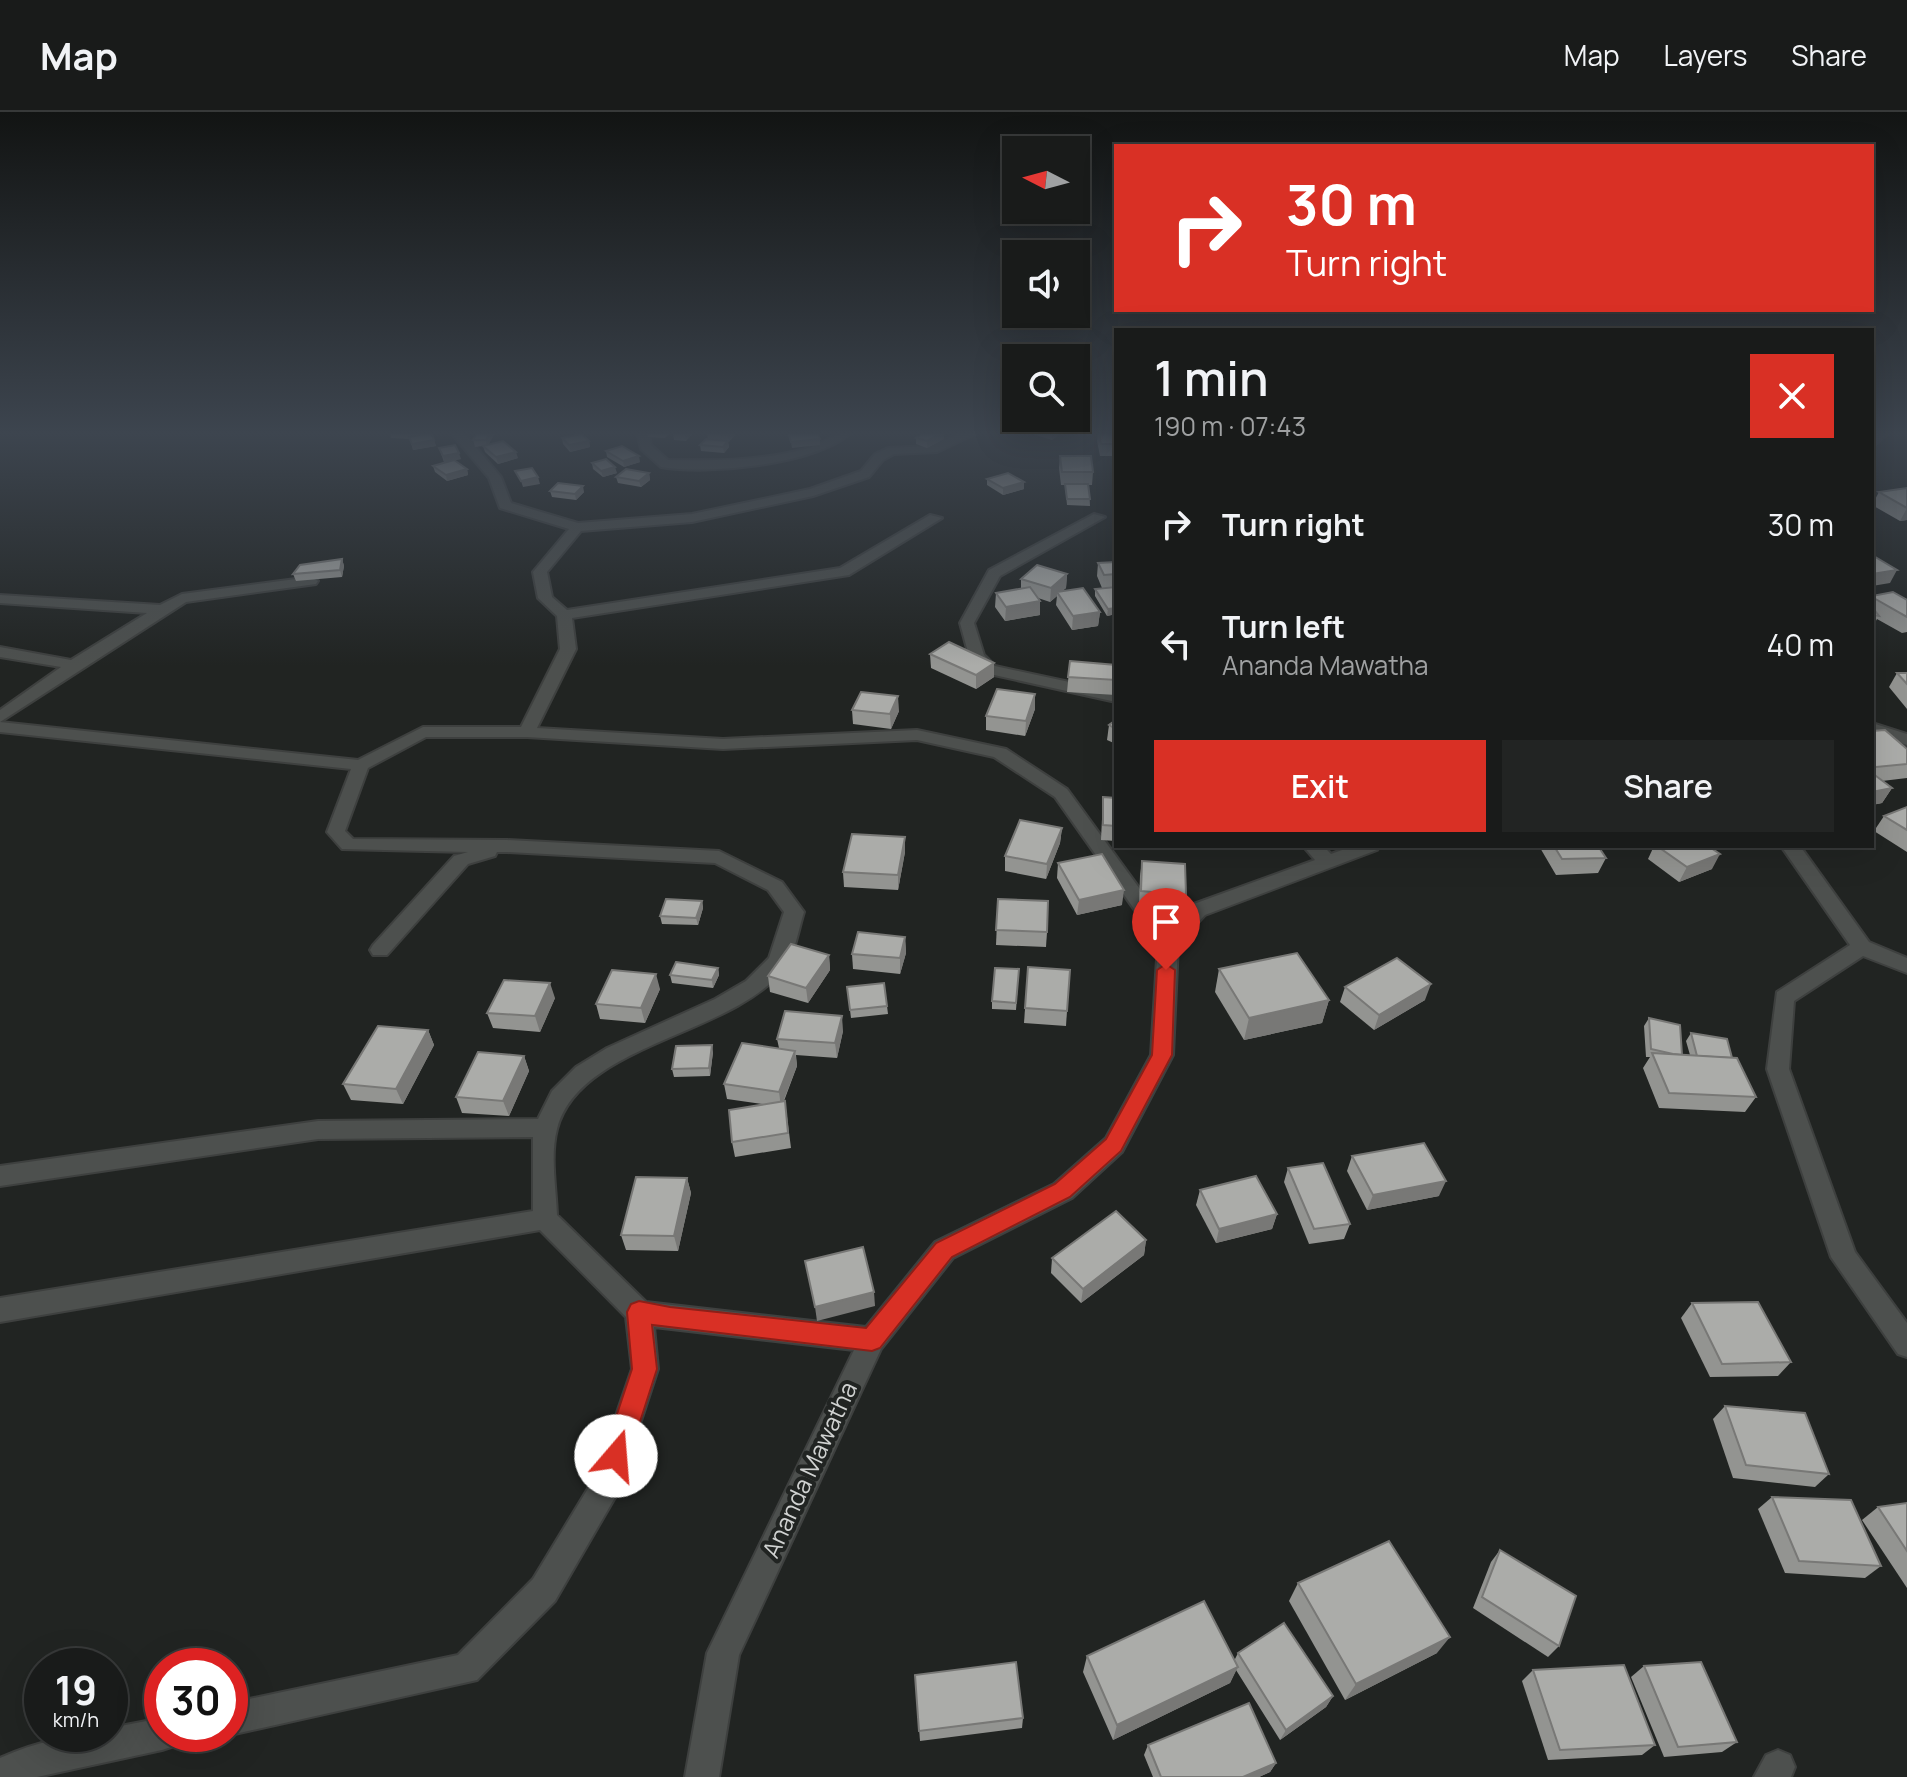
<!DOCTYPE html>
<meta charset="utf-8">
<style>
:root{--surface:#191b1a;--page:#222423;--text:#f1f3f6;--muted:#9fa1a2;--line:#373939;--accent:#d93025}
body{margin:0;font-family:Manrope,sans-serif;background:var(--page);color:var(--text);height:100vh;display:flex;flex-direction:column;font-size:30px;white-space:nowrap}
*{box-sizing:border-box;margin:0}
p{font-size:26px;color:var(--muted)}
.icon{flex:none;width:44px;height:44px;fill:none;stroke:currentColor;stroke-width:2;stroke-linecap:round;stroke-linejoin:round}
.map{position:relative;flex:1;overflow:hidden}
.drawer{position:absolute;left:1114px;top:216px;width:760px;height:520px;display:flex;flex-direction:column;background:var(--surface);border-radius:0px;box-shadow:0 8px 32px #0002,0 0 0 2px var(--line)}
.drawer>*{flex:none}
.banner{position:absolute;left:1114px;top:32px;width:760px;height:168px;border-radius:0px;box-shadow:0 8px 32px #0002,0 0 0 2px var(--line);background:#d93025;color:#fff;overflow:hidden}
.needle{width:52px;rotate:276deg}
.tools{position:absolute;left:1002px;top:24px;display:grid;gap:16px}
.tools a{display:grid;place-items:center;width:88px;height:88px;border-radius:0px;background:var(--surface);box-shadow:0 8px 32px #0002,0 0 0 2px var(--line);font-size:40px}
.speed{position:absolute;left:24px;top:1536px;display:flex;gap:16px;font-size:40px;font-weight:700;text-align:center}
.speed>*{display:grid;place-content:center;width:104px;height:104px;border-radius:50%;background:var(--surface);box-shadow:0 8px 32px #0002,0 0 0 2px var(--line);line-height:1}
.speed small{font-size:20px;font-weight:400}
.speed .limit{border:12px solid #d22;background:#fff;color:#111}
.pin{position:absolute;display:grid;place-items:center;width:68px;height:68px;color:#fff;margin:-82px -34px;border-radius:50% 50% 50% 0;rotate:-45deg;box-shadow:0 0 8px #0007}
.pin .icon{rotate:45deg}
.me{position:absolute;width:88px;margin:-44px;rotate:18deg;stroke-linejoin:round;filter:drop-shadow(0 0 6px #0008)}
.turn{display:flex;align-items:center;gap:28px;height:168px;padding:0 40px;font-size:36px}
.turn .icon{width:104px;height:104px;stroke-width:2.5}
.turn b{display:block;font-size:56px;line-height:68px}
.round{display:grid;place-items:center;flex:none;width:84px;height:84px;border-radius:0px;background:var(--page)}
.summary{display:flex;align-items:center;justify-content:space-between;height:136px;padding:0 40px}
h1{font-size:48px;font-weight:600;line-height:60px}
.action{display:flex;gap:16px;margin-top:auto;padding:16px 40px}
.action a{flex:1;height:92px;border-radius:0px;background:var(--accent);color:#fff;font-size:32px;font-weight:600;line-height:92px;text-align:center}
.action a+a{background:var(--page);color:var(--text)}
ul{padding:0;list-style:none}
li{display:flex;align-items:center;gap:24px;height:120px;padding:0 40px}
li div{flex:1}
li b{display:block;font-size:30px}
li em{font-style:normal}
header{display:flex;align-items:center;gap:48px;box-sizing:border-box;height:112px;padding:0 40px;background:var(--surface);border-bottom:2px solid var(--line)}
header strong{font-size:38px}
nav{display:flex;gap:44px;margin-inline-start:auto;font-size:28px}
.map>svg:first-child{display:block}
</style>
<header>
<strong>Map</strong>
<nav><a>Map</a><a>Layers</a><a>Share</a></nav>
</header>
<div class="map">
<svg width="1907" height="1665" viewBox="0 0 1907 1665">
<rect width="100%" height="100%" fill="#212422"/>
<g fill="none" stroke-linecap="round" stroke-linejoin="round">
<!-- street casing -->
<g stroke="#3e403f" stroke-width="4">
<g id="street">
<path d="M451,321H464L501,365L511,391L578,411L692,402L810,377L861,359L875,342L888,336L931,334L960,321H977L937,340L894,342L883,348L869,365L813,384L692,410L581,419L547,460L552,485L567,498L840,456L930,403L942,406L849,463L572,506L576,537L537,616L723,627L917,618L1006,637L1067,677L1169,817L1191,793L1315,748L1303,734H1323L1331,742L1353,734H1380L1377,738L1205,803L1178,832L1173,943L1122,1040L1072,1086L953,1146L881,1237L739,1543L719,1665H685L707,1541L854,1238L654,1215L658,1257L617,1382L555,1489L477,1568L230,1623L227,1622H230V1591L458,1543L533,1467L595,1365L632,1257L626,1205L540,1118L0,1210V1186L533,1099V1025L318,1027L0,1074V1054L318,1009L538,1007L552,979L576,955L607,936L715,887L746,869L769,846L784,800L768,778L715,751L507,740H497L495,744L468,752L387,843H373L370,838L373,833L454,744L468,740L342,737L327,720L351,657L0,620V610L358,648L423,615H521L560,537L557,504L538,486L533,460L569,417L500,396L489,366ZM426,625H527L723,637L917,628L994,645L1055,685L1158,831L1151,943L1106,1026L1054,1072L935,1130L866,1215L646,1190L557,1103C556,1075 550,1044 557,1017C579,932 730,924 783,858C795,842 798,819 804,800L782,770L719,739L507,728L353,727L345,719L368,656Z"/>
<path d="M637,321H649L651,333L668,348C713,349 760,349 805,337C822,333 832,321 851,321C813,353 709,363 661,355L641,337Z"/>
<path d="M1875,321H1888L1872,335V324Z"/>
<path d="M1094,402L1105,405L1000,464L974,511L984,543L995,554L1116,580V590L985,561L969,544L960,511L989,458Z"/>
<path d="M311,465L318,469L316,472L186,490L0,610V598L61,555L0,545V535L71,548L147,501L0,491V483L160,493L182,482Z"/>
<path d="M1872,611L1907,622V633L1872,621Z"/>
<path d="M1781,734H1800L1869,830L1907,846V861L1863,844L1794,889L1789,957L1855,1140L1907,1211V1245L1898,1242L1831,1145L1767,957L1777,880L1850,833Z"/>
<path d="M162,1606V1622H178L174,1634L162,1638L37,1665H0V1646C35,1630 71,1622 110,1622V1616Z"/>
<path d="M1778,1638L1790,1643L1795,1655L1791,1665H1754L1766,1643Z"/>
</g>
</g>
<!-- street -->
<use href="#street" fill="#4d504e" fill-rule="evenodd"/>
</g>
<!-- wall -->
<g fill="#939491">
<path d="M390,321H419L417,324L434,328L436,334L413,338L410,327L391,326Z"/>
<path d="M477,321H495L488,333L518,346L498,352L485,340L483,334L475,335L473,328Z"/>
<path d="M647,321H670L665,326L648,325Z"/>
<path d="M707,321L735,323L728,330L729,335L724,341L701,339L700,333L708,327Z"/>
<path d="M1030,321H1061L1052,328Z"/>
<path d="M1098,321H1116V344H1100L1097,329Z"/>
<path d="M673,322H692L686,329L674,328Z"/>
<path d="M562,326L589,329L590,335L570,340L563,332Z"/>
<path d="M916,326L944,327L927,336L916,332Z"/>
<path d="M439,336L461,347L455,348L467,357L468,363L447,369L435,360L433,354L444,350Z"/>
<path d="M606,339L640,350L624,355L607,345Z"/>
<path d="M1060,344L1093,360L1092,373H1089L1090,394L1067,393L1065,373H1061L1059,356Z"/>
<path d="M592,351L617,361L603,365L593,357Z"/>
<path d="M649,361L650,368L641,375L618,371L616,365Z"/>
<path d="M987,367L1024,370V377L1003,383L987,373Z"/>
<path d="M1907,376V408L1900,409L1872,393L1879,380Z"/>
<path d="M550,379L584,380L576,388L552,385Z"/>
<path d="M342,447L344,454L342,465L296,469L293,462Z"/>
<path d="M1116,450V502L1107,504L1095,484V477L1102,476L1097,464L1098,451Z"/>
<path d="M1067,462L1066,476L1062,479L1100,500L1098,514L1072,518L1056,493L1057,484L1050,490L1038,486L1040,503L1005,509L995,495L996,481L1021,477V467Z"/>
<path d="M1872,484L1907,488V520L1902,521L1877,507L1872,516Z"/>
<path d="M930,542L994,565L976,577L931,556Z"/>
<path d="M1070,549L1116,553V583L1067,580Z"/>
<path d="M1897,561H1907V597L1889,575Z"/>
<path d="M1035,582V597L1025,624L986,618V604Z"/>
<path d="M852,598L899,599L891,617L853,612Z"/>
<path d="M1116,608V632L1107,628L1109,613Z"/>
<path d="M1872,619L1907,637V666L1882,669L1892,676L1882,691L1872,693Z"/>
<path d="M1103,685L1116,686V729L1101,728Z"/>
<path d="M1907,695V740L1874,719L1884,704Z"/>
<path d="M1062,716L1060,731L1046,767L1005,759V744Z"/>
<path d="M905,725V740L898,778L844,775L843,760Z"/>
<path d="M1539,734H1598L1606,746L1598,761L1556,763Z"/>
<path d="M1654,734H1708L1712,757L1679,770L1648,747Z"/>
<path d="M1142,749L1186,783L1183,798L1139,794L1140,764Z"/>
<path d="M1058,751L1122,793L1077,803L1057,766Z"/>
<path d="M998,787L1047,820L1046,835L996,833Z"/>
<path d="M702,789L703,796L698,813L662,812L660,804Z"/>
<path d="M905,825L906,841L900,862L853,857L852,842Z"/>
<path d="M829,843L830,858L808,891L770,880L768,864Z"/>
<path d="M1028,855L1067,899L1066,914L1024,911Z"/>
<path d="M718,856L719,863L713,876L672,871L670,863Z"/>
<path d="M1019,857L1016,898L992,897V889Z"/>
<path d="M1219,857L1329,888L1322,911L1244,928L1215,880Z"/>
<path d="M847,875L887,894L888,902L851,906Z"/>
<path d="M1345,875L1425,888L1374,918L1340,890Z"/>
<path d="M660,877L645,911L600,907L596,892Z"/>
<path d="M555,886L540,920L493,916L487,901Z"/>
<path d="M1649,906L1682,943H1690L1686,929L1691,921L1732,946L1756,985L1745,1000L1659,996L1643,956L1650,945H1646L1644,914Z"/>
<path d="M428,918L434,933L403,992L351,988L343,972Z"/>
<path d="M843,919L837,946L796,943L797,954L784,989H785L791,1036L735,1045L732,1030L762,992L727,987L724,972L779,936L777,927Z"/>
<path d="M713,940L710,964L674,965L672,957Z"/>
<path d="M524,944L529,959L509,1004L462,1001L456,985Z"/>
<path d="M1352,1044L1439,1084L1367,1098L1347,1059Z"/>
<path d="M1288,1056L1350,1112L1344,1127L1309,1132L1284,1070Z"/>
<path d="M687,1066L691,1081L678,1139L626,1138L621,1123Z"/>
<path d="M1200,1078L1277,1102L1272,1117L1216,1131L1196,1093Z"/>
<path d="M1146,1128L1144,1143L1081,1191L1051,1161L1052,1146Z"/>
<path d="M1692,1191L1791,1250L1778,1264L1710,1265L1681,1206Z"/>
<path d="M1725,1294L1829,1362L1815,1375L1733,1366L1713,1307Z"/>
<path d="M1772,1385L1881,1454L1865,1466L1785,1461L1758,1397Z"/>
<path d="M1907,1391V1476L1862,1408L1878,1395Z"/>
<path d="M1500,1438L1559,1534L1548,1545L1473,1496L1491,1450Z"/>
<path d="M1298,1471L1437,1541L1345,1588L1289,1489Z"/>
<path d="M1238,1541L1333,1584L1326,1595L1280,1628L1236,1558L1230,1571L1113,1628L1083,1560L1087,1544L1234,1549Z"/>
<path d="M1644,1554L1737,1630L1722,1640L1664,1645L1631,1565Z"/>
<path d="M1533,1558L1655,1633L1642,1643L1548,1648L1522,1569Z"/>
<path d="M915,1563L1023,1606L1022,1616L920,1629Z"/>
<path d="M1148,1633L1276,1651L1270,1660L1259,1665H1153L1144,1643Z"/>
</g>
<!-- shaded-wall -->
<g fill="#787876">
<path d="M490,321L495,322L487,334L486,328Z"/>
<path d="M687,321L692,322L686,329L685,323Z"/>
<path d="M730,321H734L735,323L729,330L728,323Z"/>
<path d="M942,321H944V327L927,336V329Z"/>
<path d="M1052,321H1061L1052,328Z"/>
<path d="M820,327V333L792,336L791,330Z"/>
<path d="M434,328L436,334L413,338L412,332Z"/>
<path d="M589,329L590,335L570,340L569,333Z"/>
<path d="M728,329L729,335L724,341L723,335Z"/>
<path d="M516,340L518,346L498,352L496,345Z"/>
<path d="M459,341L461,347L444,350L443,344Z"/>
<path d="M639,344L640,350L624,355L623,349Z"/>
<path d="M615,355L617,361L603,365L601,359Z"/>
<path d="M467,357L468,363L447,369L446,363Z"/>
<path d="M649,361L650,368L641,375L639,369Z"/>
<path d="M538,365L540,372L523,375L521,369Z"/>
<path d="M1024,370V377L1003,383V376Z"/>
<path d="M583,374L584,380L576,388L575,382Z"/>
<path d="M1907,396V408L1900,409Z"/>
<path d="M342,447L344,454L342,465L340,458Z"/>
<path d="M1897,458L1890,471L1872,474V462Z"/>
<path d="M1067,462L1066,476L1059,482L1057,480V484L1050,490L1051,476Z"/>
<path d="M1040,489V503L1005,509L1006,495Z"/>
<path d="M1116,496V502L1107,504L1108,497Z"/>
<path d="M1100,500L1098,514L1072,518L1073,504Z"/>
<path d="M994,551V565L976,577V563Z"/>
<path d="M1035,582V597L1025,624L1026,609Z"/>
<path d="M898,584L899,599L891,617L890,602Z"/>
<path d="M1892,676L1882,691L1872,693V680Z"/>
<path d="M1062,716L1060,731L1046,767L1047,752Z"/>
<path d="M905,725V740L898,778V763Z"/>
<path d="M1720,742L1712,757L1679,770L1687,755Z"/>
<path d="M1124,778L1122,793L1077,803L1079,788Z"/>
<path d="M702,789L703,796L698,813L696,806Z"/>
<path d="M905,825L906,841L900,862V846Z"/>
<path d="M829,843L830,858L808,891L806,876Z"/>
<path d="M718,856L719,863L713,876L712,868Z"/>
<path d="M656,862L660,877L645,911L641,896Z"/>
<path d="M550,871L555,886L540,920L535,904Z"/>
<path d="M1431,872L1425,888L1374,918L1379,903Z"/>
<path d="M1329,888L1322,911L1244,928L1249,906Z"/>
<path d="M842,904L843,919L837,946L835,931Z"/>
<path d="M428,918L434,933L403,992L396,977Z"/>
<path d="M712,933L713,940L710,964L709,956Z"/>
<path d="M795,939L797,954L781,995L779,980Z"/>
<path d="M524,944L529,959L509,1004L503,989Z"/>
<path d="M687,1066L691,1081L678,1139L674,1124Z"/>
<path d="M1446,1069L1439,1084L1367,1098L1373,1083Z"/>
<path d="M1277,1102L1272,1117L1216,1131L1219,1117Z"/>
<path d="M1146,1128L1144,1143L1081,1191L1083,1177Z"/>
<path d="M874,1180L875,1194L817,1209L815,1195Z"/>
<path d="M1450,1525L1437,1541L1345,1588L1356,1572Z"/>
<path d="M1238,1555L1230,1571L1113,1628L1117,1613Z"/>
<path d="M1333,1584L1326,1595L1280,1628L1286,1618Z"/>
<path d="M1276,1651L1270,1660L1259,1665H1243Z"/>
</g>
<!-- building -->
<g fill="#abaca9" stroke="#787876" stroke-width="2">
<path d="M431,321L434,328L412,332L409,325Z"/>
<path d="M477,321H490L486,328H473Z"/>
<path d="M708,321H730L728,323Z"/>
<path d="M788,321H818L820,327L791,330Z"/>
<path d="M924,321H942L927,329L916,326Z"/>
<path d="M1099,321H1116V332H1101Z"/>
<path d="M582,322L589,329L569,333L562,326Z"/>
<path d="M706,327L728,329L723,335L700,333Z"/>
<path d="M503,329L516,340L496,345L483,334Z"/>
<path d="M455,333L459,341L443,344L439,336Z"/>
<path d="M622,334L639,344L623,349L606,339Z"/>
<path d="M1060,344H1091L1093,360H1062Z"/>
<path d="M606,347L615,355L601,359L592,351Z"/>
<path d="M454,348L467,357L446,363L433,354Z"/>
<path d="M532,356L538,365L521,369L515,359Z"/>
<path d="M626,357L649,361L639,369L616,365Z"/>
<path d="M1008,361L1024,370L1003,376L987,367Z"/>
<path d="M558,371L583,374L575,382L550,379Z"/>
<path d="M1065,372H1088L1090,387H1067Z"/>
<path d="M1907,376V396L1879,380Z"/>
<path d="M1872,443L1897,458L1872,462Z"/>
<path d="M342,447L340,458L293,462L300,453Z"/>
<path d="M1116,450V462L1104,463L1098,451Z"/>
<path d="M1037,453L1067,462L1051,476L1021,467Z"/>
<path d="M1030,475L1040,489L1006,495L996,481Z"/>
<path d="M1116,475V496L1108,497L1095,477Z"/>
<path d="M1083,476L1100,500L1073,504L1057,480Z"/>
<path d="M1893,480L1907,488V505L1872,485V484Z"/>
<path d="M1872,495L1879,504L1872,503Z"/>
<path d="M949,530L994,551L976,563L930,542Z"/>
<path d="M1070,549L1116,553V568L1068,565Z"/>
<path d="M1897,561H1907V572Z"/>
<path d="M997,577L1035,582L1026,609L986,604Z"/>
<path d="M861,580L898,584L890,602L852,598Z"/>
<path d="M1116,608V617L1109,613Z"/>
<path d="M1885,618L1907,637V652L1876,655L1872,652V619Z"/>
<path d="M1872,661L1892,676L1872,680Z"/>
<path d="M1103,685L1116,686V714L1103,713Z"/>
<path d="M1907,695V718L1884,704Z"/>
<path d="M1020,708L1062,716L1047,752L1005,744Z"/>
<path d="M852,722L905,725L898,763L843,760Z"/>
<path d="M1554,734H1598L1606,746L1562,747Z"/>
<path d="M1657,734H1708L1720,742L1687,755Z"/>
<path d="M1102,742L1124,778L1079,788L1058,751Z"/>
<path d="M1142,749L1185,752L1186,783L1141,779Z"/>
<path d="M666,787L702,789L696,806L660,804Z"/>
<path d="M998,787L1048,789L1047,820L996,818Z"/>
<path d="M858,820L905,825L900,846L852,842Z"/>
<path d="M791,832L829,843L806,876L768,864Z"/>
<path d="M1297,841L1329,888L1249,906L1219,857Z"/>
<path d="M1397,846L1431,872L1379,903L1345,875Z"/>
<path d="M676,850L718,856L712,868L670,863Z"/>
<path d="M1028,855L1070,858L1067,899L1025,896Z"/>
<path d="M995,856L1019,857L1016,891L992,889Z"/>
<path d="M612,858L656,862L641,896L596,892Z"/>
<path d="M504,868L550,871L535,904L487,901Z"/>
<path d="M884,871L887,894L850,898L847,875Z"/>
<path d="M785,899L842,904L835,931L777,927Z"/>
<path d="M1649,906L1680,913L1682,943L1673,942L1651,937Z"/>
<path d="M378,914L428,918L396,977L343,972Z"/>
<path d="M1691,921L1727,927L1732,946L1697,944Z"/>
<path d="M742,931L795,939L779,980L724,972Z"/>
<path d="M712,933L709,956L672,957L676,934Z"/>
<path d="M478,940L524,944L503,989L456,985Z"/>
<path d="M1652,941L1737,946L1756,985L1669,981Z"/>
<path d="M785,989L788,1021L732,1030L729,998Z"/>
<path d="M1424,1031L1446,1069L1373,1083L1352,1044Z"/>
<path d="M1323,1051L1350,1112L1314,1117L1288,1056Z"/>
<path d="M1256,1064L1277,1102L1219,1117L1200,1078Z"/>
<path d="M636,1065L687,1066L674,1124L621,1123Z"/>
<path d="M1116,1099L1146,1128L1083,1177L1052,1146Z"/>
<path d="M863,1135L874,1180L815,1195L805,1149Z"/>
<path d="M1758,1190L1791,1250L1722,1252L1692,1191Z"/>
<path d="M1725,1294L1805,1301L1829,1362L1746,1353Z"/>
<path d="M1772,1385L1851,1388L1881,1454L1799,1449Z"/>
<path d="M1907,1391V1439L1878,1395Z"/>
<path d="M1389,1429L1450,1525L1356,1572L1298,1471Z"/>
<path d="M1500,1438L1576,1484L1559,1534L1482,1485Z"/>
<path d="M1204,1489L1238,1555L1117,1613L1087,1544Z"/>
<path d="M1284,1511L1333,1584L1286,1618L1238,1541Z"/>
<path d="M1016,1550L1023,1606L919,1619L915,1563Z"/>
<path d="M1701,1550L1737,1630L1678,1635L1644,1554Z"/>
<path d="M1624,1553L1655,1633L1560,1638L1533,1558Z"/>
<path d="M1249,1591L1276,1651L1243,1665H1161L1148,1633Z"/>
</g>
<!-- sky -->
<linearGradient id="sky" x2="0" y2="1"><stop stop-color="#121413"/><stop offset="0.58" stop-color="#3d454f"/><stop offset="1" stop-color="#3d454f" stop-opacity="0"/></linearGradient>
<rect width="1907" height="554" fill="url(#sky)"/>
<!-- route -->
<path fill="#d93025" stroke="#8d1f18" stroke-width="2" d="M1166,852L1175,858L1172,943L1121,1039L1070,1085L952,1145L880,1236L872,1239L652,1213L657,1257L629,1344L625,1353L616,1356L607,1353L603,1344L632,1257L627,1200L631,1192L639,1189L670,1195L866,1216L936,1131L1055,1072L1106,1027L1152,943L1157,858Z"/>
<g text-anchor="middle" stroke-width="8" stroke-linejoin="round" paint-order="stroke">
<!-- near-street labels -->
<g font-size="24" fill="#d0d2d1" stroke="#212422">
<text transform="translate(810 1358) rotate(-65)" y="8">Ananda Mawatha</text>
</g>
</g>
</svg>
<div class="tools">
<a><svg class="needle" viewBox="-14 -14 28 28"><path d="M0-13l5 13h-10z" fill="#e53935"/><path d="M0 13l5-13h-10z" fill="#9fa1a2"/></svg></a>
<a><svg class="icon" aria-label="sound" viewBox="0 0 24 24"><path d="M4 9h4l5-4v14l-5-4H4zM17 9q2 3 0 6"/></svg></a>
<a><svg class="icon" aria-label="search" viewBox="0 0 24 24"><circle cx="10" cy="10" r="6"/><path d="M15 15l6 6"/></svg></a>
</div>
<div class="speed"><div>19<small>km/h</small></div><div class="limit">30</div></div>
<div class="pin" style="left:1166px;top:858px;background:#d93025"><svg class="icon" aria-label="arrive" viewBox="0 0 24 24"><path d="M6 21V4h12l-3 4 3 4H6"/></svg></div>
<svg class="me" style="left:616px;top:1344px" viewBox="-20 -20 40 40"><circle r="19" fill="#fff"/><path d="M0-13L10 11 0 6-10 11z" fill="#d93025"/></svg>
<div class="banner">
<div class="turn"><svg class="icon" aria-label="right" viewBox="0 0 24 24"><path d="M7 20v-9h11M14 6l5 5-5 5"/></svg><div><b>30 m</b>Turn right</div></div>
</div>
<section class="drawer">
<div class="summary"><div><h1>1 min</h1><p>190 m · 07:43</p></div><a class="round" style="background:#d93025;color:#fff"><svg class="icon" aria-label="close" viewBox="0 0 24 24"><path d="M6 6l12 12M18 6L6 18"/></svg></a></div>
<ul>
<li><svg class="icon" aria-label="right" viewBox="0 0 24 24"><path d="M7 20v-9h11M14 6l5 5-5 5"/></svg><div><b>Turn right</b></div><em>30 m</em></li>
<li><svg class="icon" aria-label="left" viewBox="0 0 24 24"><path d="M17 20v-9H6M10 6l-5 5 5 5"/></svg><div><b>Turn left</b><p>Ananda Mawatha</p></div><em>40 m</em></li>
</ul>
<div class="action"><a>Exit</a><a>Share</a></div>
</section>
</div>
